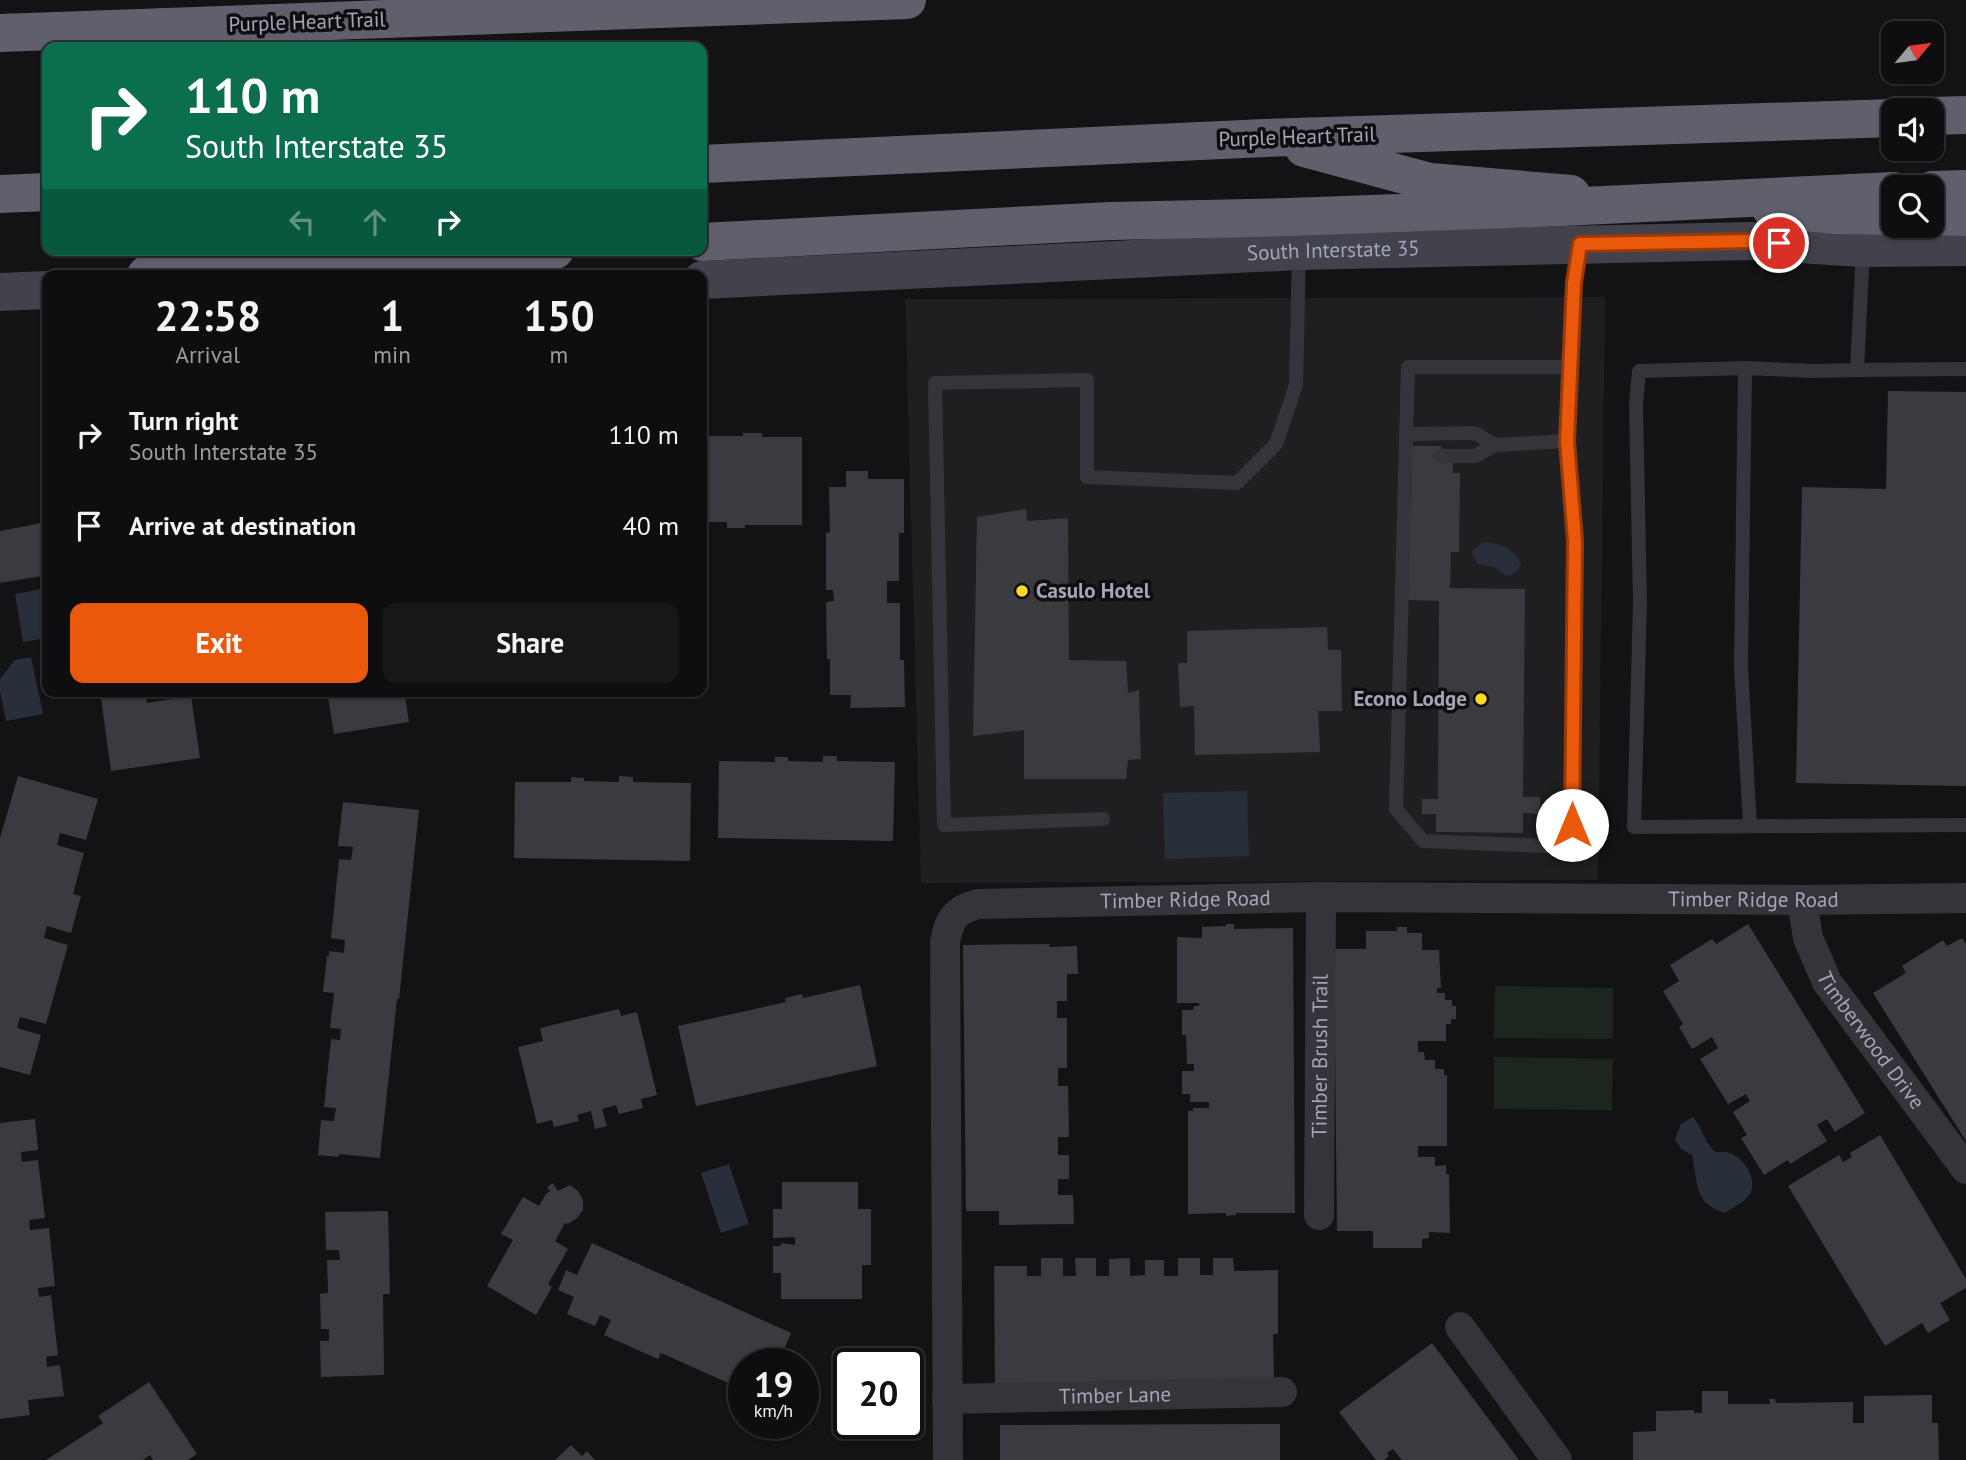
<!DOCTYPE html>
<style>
:root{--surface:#0e0e10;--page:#171719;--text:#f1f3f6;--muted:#9b9c9f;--line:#2e2e30;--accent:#ea580c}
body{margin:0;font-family:"PT Sans",sans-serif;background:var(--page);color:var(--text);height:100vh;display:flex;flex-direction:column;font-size:26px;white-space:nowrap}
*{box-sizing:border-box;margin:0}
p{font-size:23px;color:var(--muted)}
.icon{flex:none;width:38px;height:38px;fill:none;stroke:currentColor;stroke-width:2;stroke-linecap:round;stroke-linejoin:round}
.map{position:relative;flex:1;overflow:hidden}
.panel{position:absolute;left:42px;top:270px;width:665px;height:427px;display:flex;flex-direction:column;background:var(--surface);border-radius:14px;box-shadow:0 2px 5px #0004,0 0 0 2px var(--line)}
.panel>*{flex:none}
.hud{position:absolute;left:42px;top:42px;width:665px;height:214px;border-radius:14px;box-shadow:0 2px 5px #0004,0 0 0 2px var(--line);background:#0b6e4f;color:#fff;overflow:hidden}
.needle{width:46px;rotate:61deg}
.buttons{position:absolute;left:1881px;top:21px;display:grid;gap:14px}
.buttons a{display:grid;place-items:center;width:63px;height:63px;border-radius:14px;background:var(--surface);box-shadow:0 2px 5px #0004,0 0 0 2px var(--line);font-size:35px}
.speed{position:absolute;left:728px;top:1348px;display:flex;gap:14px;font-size:35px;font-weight:700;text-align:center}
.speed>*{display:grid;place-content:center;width:91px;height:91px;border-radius:50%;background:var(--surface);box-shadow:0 2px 5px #0004,0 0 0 2px var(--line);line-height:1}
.speed small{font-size:18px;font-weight:400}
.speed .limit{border:4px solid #111;border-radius:10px;background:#fff;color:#111}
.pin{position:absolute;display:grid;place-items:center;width:60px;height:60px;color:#fff;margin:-30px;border:4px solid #fff;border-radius:50%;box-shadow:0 2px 7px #0007}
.me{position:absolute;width:77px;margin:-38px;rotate:0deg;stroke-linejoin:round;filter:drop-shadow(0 0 5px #0008)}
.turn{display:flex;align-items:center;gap:24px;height:147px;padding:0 28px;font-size:32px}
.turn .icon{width:91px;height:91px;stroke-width:2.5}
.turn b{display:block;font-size:49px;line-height:60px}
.lanes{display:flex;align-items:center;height:66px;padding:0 28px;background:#0003;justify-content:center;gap:35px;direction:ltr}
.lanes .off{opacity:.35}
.eta{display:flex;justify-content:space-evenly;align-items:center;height:119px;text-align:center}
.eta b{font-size:42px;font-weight:700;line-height:49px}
.cta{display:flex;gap:14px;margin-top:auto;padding:14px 28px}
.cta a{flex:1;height:80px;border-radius:14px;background:var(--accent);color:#fff;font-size:28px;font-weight:700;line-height:80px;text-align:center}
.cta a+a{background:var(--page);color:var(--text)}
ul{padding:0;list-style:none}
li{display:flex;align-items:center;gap:21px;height:91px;padding:0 28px}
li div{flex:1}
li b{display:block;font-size:26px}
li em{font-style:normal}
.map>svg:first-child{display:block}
</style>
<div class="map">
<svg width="1966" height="1460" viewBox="0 0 1966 1460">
<rect width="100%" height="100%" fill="#131315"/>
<!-- built -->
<path fill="#1f1f22" d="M1605,297L1598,880L921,883L905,299Z"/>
<!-- green -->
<g fill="#1d251f">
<path d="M1495,986L1613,988V1039L1494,1038Z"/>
<path d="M1494,1057L1613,1059L1612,1110L1494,1109Z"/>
</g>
<!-- water -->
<g fill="#282f3a">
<path d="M1483,542C1499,543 1515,548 1521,564L1518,570L1510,576L1505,575L1495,567L1478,564L1473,555L1472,551Z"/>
<path d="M47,588V638L23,642L15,594Z"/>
<path d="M31,657L43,714L6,721L0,691V679L15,660Z"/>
<path d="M1247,791L1249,856L1165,859L1163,793Z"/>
<path d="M1693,1117C1704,1131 1703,1140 1715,1152C1719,1152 1723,1152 1727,1152C1742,1156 1757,1176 1751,1192C1746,1202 1734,1207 1725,1213C1693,1204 1698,1182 1692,1155L1681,1149L1675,1139L1681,1124Z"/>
<path d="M729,1164L749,1224L721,1233L701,1173Z"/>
</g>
<!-- building -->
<g fill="#3a3a40">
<path d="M1888,391L1966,392V786L1796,783L1802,487L1886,489Z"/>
<path d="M743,433H762V437H802V525H745V528H727V522H702V436H743Z"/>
<path d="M1411,446H1441V463H1453V473H1460L1459,552H1451L1450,588L1525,589L1523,797H1540V814L1523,813V833L1436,832V814H1422V799H1438L1439,601L1408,600Z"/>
<path d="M846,471H868V479H904V533H899V581H887V603H900V660H904L905,707L850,708L851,695H830V659H827L826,602L834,601L833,590H826V533L830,532L829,487H846Z"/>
<path d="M1026,509L1027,521L1068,518L1069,660L1126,661L1128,693L1139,690L1141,759L1128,760L1126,779H1024V730L973,736L977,517Z"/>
<path d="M47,522V575L0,583V531Z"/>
<path d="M1327,627L1328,650H1341L1342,711H1318L1320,752L1195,755L1194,706L1180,707L1178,663H1187V631Z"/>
<path d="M100,691H145L147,703L191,696L200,758L111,771Z"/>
<path d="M327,691H404L409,722L334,734Z"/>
<path d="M823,756H837V761L895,762L893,841L718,838L719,761L775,762V757H788V761L823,762Z"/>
<path d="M18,776L98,799L86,840L60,833L57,845L84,853L73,894L81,896L71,933L47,926L44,938L68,945L46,1024L20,1017L17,1028L41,1035L30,1075L0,1067V838Z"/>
<path d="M619,776L633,777V782L691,783L690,861L514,858L515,782H571V777L584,778V781L619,782Z"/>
<path d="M343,802L419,810L399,999H397L380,1158L339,1154V1157L318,1155L321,1120L334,1121L336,1108L324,1107L331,1039L340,1040L341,1029L330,1028L334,993L323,992L327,956H329V951L344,953L345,940L331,938L339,859L351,860L353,847L338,846Z"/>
<path d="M1226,924H1234V929L1293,928L1295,1213H1236V1215L1226,1216V1213L1188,1214V1111H1193V1108H1209V1102H1190V1094H1182V1071H1194V1064H1187L1186,1035H1182V1010H1193L1194,1006H1199V1003H1177V937L1202,938V927L1226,926Z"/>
<path d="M1748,924L1865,1113L1835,1132L1827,1119L1817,1125L1827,1141L1790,1164L1788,1160L1764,1175L1741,1138L1747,1135L1733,1112L1750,1101L1746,1094L1728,1104L1700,1059L1718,1048L1712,1037L1692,1049L1679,1027L1683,1024L1663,991L1679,981L1670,965L1712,939L1716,944Z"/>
<path d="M1397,927H1407V933H1422V950H1439L1441,988H1437V993H1445V1000H1452V1006H1456V1019H1451V1024H1446V1041H1418V1052H1424L1425,1060H1435V1069H1444V1075H1447V1146H1418V1157H1435V1166L1446,1165V1174H1449L1450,1233L1429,1232V1238L1422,1239V1248H1373V1231H1337L1334,949H1366V931H1397Z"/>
<path d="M1962,938L1966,944V1141L1873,993L1906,973L1902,966L1943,940L1947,946Z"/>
<path d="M1050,944L1049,947L1077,946L1078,974H1067V1001H1057V1018H1067V1068H1058V1086H1068L1069,1137H1058V1155H1069V1179H1058V1195H1073L1074,1224L999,1225V1211H966L963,945Z"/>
<path d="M860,985L877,1066L696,1106L678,1026L786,1002L785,998L802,994L803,998Z"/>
<path d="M619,1009L621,1016L637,1012L657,1095L641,1099L643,1108L619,1114L616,1105L602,1109L607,1126L595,1129L591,1111L577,1115L579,1121L554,1127L552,1120L537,1124L518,1047L543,1041L540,1028Z"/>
<path d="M35,1119L38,1150L21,1152L22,1162L38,1160L45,1218L29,1220L30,1230L49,1228L55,1286L38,1288L39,1297L51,1295L58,1355L46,1357L47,1367L60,1365L64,1396L28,1400L30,1415L0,1419V1123Z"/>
<path d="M1880,1135L1966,1279V1288L1940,1303L1950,1320L1928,1333L1922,1323L1885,1346L1788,1186L1839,1155L1843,1162L1852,1157L1850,1153Z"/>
<path d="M782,1182H858V1209H871V1265H862V1299H781V1273H773V1246H781V1243L795,1245V1237L773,1238V1209H782Z"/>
<path d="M553,1183L558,1191L570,1185L578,1191L583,1200V1210L577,1218L568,1224L565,1223L555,1241L568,1249L548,1284L552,1287L536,1315L487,1286L513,1240L501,1234L523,1197L539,1206L546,1194L550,1191L547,1187Z"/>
<path d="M388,1211L390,1294H383L384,1375L321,1377L320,1341H329V1329H321L320,1294L328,1293L327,1260H340L339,1250H326L325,1212Z"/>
<path d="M592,1243L791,1333L778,1363H744V1390L661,1353L658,1359L604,1335L611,1320L600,1315L595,1326L567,1314L574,1297L558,1290L566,1270L577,1275Z"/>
<path d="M1041,1258H1063V1276H1076L1075,1258H1096V1276H1109V1259L1130,1258V1276L1145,1275V1260H1164V1276H1178V1258H1200V1275H1213V1258H1233L1234,1271L1278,1270V1334H1273L1274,1381L995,1384L994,1266H1027V1276H1041Z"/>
<path d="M1432,1343L1519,1460H1402L1393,1449L1387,1453L1389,1456L1384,1460H1376L1339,1412Z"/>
<path d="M149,1382L197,1454L188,1460H153L150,1455L143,1460H46L103,1423L98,1416Z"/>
<path d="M1702,1391H1728V1404H1770L1769,1399H1775L1776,1403L1853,1402V1423H1864V1396L1932,1395V1423H1938L1939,1460H1633V1432L1656,1431V1411L1694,1410V1413H1702Z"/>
<path d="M1280,1424V1460H1000V1425Z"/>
<path d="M571,1445L582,1456L587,1451L595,1460H555Z"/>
</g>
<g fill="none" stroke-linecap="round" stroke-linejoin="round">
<!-- service -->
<g stroke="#34343a" stroke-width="14">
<path d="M1569,367L1567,441L1575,541L1572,825L1546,846L1423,841L1396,809L1408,367H1569L1574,283L1580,246"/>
<path d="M1745,368L1639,371L1636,404L1640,603L1634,827L1966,825"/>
<path d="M1857,370L1966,369"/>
<path d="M1406,434L1475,433L1495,445L1567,441"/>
<path d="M1441,456H1475L1495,445"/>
<path d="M1103,819L944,825L935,383L1087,380V477L1237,483L1276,444L1296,385L1299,252"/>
<path d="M1750,826L1741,666L1745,368L1814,371L1857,370L1863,249"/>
</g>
<!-- minor -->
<g stroke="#34343a" stroke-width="30">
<path id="s1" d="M1802,900L1808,938L1827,982L1966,1169"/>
<path id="s2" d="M1319,1215L1321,897"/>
<path d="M1460,1327L1557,1460"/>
<path id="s3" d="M947,1399L1282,1392"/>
<path id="s4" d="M948,1460L945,942C949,919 955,910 978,904L1321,897L1802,900L1966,898"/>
</g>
<!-- secondary -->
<g stroke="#41424b" stroke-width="38">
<path id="s5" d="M702,280L1299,251L1751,241L1863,248L1966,247"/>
<path d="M0,292L47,290"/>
</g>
<!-- motorway -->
<g stroke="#5f606c" stroke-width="38">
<path d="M0,33L907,0"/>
<path d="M1932,116L1966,115"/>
<path d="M1304,148L1430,182L1571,194"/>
<path d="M702,164L1265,138L1894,118"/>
<path d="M1932,190L1966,189"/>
<path d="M0,194L47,192"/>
<path d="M1771,209L1837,215L1894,216"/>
<path d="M1932,216L1966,217"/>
<path d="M702,242L1111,221"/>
<path d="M146,275L168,271L555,250"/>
</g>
<!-- motorway-bridge -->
<path stroke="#5f606c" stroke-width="38" d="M1111,221L1289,217L1562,207L1894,191"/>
</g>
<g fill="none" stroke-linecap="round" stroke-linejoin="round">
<!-- route casing -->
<g stroke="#983908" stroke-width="18">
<path id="route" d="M1572,825L1575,541L1567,441L1574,283L1580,244L1751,241L1779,243"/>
</g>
<!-- route -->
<use href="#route" stroke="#ea580c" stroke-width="12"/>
</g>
<!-- markers -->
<g fill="#ffd821" stroke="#0e0e10" stroke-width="2.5">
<circle cx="1022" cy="591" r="7"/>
<circle cx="1481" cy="699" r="7"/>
</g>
<g text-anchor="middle" stroke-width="7" stroke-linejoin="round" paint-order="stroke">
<!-- street labels -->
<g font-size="21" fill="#a3a6b7" stroke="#0e0e10">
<text transform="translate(307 22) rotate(-2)" y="7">Purple Heart Trail</text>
<text transform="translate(1297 137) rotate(-2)" y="7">Purple Heart Trail</text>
<text dy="7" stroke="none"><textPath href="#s5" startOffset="632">South Interstate 35</textPath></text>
<text dy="7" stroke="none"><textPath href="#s4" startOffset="1348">Timber Ridge Road</textPath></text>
<text dy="7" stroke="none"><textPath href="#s4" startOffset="780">Timber Ridge Road</textPath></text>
<text dy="7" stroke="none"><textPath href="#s1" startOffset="159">Timberwood Drive</textPath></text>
<text dy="7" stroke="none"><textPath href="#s2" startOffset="159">Timber Brush Trail</textPath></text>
<text dy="7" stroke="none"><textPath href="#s3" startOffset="168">Timber Lane</textPath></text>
</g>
<!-- poi labels -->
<g font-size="21" font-weight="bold" fill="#a3a6b7" stroke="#0e0e10" text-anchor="start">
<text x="1036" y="598">Casulo Hotel</text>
<text x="1467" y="706" text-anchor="end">Econo Lodge</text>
</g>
</g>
</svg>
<div class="buttons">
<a><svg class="needle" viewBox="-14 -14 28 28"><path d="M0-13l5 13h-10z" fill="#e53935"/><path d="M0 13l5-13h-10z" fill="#9b9c9f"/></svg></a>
<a><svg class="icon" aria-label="sound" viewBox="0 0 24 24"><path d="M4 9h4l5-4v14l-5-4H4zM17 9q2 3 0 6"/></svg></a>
<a><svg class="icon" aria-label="search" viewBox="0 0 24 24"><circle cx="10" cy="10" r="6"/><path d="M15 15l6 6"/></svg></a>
</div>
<div class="speed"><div>19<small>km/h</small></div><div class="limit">20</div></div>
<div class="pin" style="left:1779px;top:243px;background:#d93025"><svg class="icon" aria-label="arrive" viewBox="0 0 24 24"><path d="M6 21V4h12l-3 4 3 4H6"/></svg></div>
<svg class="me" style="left:1572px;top:825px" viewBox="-20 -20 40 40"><circle r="19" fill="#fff"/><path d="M0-13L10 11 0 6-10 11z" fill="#ea580c"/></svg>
<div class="hud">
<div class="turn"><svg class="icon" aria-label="right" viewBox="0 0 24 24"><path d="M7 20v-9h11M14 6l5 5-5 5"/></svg><div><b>110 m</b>South Interstate 35</div></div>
<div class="lanes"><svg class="icon off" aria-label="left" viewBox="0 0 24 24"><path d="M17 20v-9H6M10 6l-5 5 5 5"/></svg><svg class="icon off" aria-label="ahead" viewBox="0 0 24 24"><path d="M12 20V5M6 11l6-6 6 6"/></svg><svg class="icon" aria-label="right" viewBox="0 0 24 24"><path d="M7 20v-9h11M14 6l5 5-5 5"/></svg></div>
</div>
<section class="panel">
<div class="eta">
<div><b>22:58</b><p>Arrival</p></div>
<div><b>1</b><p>min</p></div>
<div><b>150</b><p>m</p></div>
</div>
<ul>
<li><svg class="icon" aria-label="right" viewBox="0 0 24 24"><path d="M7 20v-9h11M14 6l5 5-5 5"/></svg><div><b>Turn right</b><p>South Interstate 35</p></div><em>110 m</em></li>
<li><svg class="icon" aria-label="arrive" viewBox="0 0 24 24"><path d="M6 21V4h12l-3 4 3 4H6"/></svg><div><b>Arrive at destination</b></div><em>40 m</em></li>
</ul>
<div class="cta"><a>Exit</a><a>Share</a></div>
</section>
</div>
